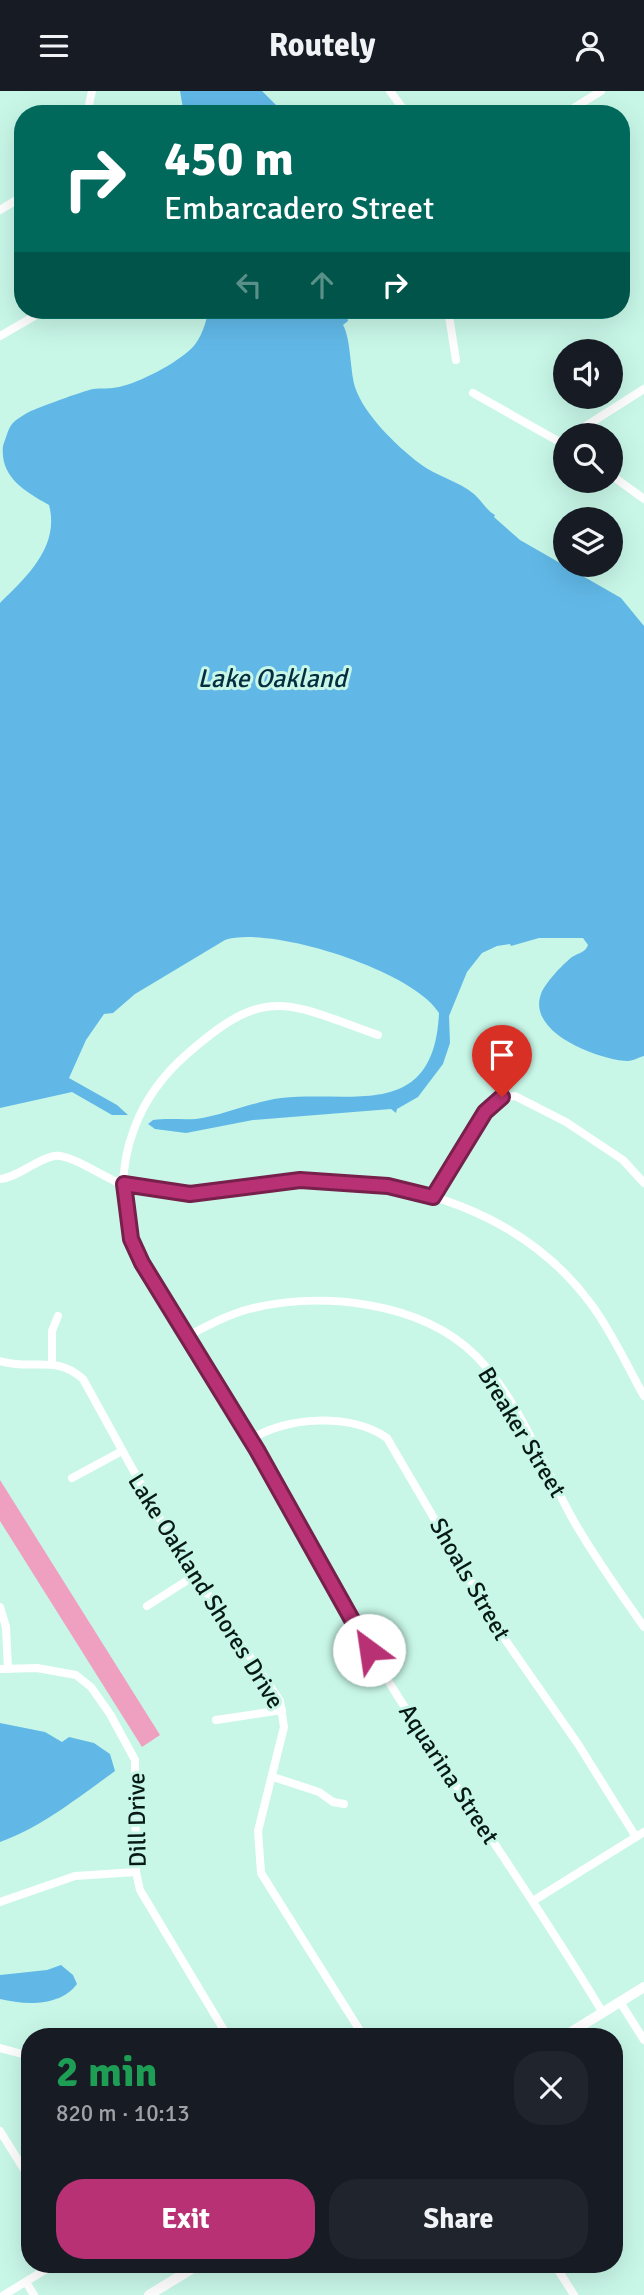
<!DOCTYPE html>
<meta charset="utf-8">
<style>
:root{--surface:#171b24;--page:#20242c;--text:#f1f3f6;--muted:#9ea1a6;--accent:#b73174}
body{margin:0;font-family:Signika,sans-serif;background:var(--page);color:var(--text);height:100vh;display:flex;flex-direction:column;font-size:26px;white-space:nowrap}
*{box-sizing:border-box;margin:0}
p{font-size:23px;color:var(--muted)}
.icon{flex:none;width:38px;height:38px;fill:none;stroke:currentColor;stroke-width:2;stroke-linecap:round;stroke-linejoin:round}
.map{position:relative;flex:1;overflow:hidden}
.drawer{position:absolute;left:21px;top:1937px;width:602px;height:245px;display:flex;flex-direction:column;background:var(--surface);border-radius:28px;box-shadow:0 7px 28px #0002}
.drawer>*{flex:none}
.guide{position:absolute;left:14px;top:14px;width:616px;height:214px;border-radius:28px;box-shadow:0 7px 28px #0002;background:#00695c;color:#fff;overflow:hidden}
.buttons{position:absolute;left:553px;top:248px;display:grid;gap:14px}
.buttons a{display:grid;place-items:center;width:70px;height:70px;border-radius:50%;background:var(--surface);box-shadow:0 7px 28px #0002;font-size:35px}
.pin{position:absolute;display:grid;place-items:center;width:60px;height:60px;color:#fff;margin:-72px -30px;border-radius:50% 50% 50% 0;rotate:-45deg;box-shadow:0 0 7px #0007}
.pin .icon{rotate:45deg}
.me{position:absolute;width:77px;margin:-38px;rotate:329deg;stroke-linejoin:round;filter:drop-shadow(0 0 5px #0008)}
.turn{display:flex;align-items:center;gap:24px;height:147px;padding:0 35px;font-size:32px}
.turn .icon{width:91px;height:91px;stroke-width:2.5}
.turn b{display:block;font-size:49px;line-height:60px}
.lanes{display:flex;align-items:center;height:66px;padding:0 35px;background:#0003;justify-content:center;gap:35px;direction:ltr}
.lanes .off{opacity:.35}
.round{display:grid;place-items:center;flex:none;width:74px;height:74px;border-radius:28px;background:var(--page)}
.headline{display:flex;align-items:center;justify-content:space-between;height:119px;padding:0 35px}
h1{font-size:42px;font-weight:700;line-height:52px;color:#1e9e55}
.cta{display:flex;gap:14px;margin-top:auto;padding:14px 35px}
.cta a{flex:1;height:80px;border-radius:28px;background:var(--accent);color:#fff;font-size:28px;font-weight:700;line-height:80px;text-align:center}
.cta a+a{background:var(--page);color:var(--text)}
header{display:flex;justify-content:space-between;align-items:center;height:91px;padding:0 35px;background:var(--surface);font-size:32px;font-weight:700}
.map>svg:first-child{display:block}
</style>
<header><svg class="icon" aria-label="menu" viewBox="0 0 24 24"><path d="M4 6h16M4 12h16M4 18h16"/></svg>Routely<svg class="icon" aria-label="person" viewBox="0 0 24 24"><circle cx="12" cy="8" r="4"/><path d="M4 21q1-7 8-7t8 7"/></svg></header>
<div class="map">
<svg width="644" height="2204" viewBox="0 0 644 2204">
<rect width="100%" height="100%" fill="#c8f7e8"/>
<!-- green -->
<path fill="#ef9fbf" d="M0,1389L160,1644L142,1656L0,1430Z"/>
<!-- water -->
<g fill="#61b8e7">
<path d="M180,0H262L285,23H184Z"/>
<path d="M208,219H346L348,230L343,234C351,248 350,280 355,296C364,324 397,355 419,372C435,385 459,390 474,403C483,411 487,420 495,424L494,426L520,449L621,507L644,535V965C639,966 633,970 628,970C603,970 526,943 541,903C545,892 562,874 572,866C578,862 585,862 588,854L583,847H539L511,855L510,853L497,855L482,862L467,881L449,925L450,952L443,973L418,1006L397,1018L396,1022L391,1018L253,1029L186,1042L155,1038L148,1033L153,1029C168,1027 182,1029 196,1028C225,1024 252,1011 281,1007C352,999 434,1031 439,922C414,880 271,834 225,849L135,903L113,922L104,923L86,949L69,987L117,1014L128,1024H112L72,1001L0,1017V512C27,486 60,455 49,414C22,399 0,385 3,355C11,333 8,333 29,321C37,317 83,300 93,298C101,297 111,298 119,296C139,292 177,272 192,257C201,248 207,230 208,219Z"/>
<path d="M0,1632L45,1641L62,1651L69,1646L94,1652L110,1663L115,1680C78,1707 38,1738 0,1751Z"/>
<path d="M61,1874L73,1884L77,1893C60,1916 25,1914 0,1908V1884L47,1879Z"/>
</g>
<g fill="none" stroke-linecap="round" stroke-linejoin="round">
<!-- minor -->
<g stroke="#fff" stroke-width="8">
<path d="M390,0L407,23"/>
<path d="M87,23L92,0"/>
<path d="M564,23L601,0"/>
<path d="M0,119L23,105"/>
<path d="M448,219L456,269"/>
<path d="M0,245L45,219"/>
<path d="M473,302L565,354"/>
<path d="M570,345L644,298"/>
<path d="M611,384L644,408"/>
<path d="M378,944C285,911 266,893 186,964C139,1005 116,1063 125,1125C132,1168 161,1207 184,1243C208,1280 232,1318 255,1356C305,1437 346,1523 397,1604C464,1710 538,1813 603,1922"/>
<path d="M0,1088C19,1086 35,1069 54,1065C70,1062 104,1087 122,1093C142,1099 169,1103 190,1103C227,1102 264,1090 301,1089C410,1085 525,1123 591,1213C612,1241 627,1275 644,1305"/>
<path d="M433,1106L485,1021L502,1006L515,1005L566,1031L623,1069L644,1092"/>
<path d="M186,1246C207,1235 227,1224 249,1218C321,1200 421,1210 476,1265C517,1306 543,1374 571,1425C592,1463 619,1500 644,1536"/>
<path d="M0,1270C33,1280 55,1263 83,1288L175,1455L280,1610L284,1636L258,1740L261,1782L364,1946"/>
<path d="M52,1272V1240L58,1225"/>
<path d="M250,1349C285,1325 352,1322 387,1347L504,1547L578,1653L636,1746"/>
<path d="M72,1387L122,1360"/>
<path d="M147,1515L194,1485"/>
<path d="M0,1516L6,1536L8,1578"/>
<path d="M0,1578L37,1577L76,1584L91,1596L110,1623L135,1669L136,1781L140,1799L228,1946"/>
<path d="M216,1629L282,1619"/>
<path d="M273,1686L319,1701L333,1711L344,1713"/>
<path d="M533,1810L644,1741"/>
<path d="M0,1811L75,1785L136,1781"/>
<path d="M620,1911L644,1949"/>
<path d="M0,1957L30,1965"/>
<path d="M0,2040L30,2088"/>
<path d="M555,2174L574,2204"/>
<path d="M26,2191L34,2204"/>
<path d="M4,2204L53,2174"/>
</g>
<!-- secondary -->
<g stroke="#fff" stroke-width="10">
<path d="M563,1946L644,1896"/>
<path d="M149,2204L198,2174"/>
</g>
</g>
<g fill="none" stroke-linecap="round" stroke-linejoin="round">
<!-- route casing -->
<g stroke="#77204b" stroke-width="18">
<path id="route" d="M369,1559L257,1359L142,1172L131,1148L124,1093L190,1103L300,1089L388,1095L433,1106L485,1021L502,1006"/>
</g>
<!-- route -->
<use href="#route" stroke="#b73174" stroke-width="12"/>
</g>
<g text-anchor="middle" stroke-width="6" stroke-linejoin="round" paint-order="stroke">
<!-- street labels -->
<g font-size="24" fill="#081a15" stroke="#c8f7e8">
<text transform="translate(522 1341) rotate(59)" y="8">Breaker Street</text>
<text transform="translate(470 1488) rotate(60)" y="8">Shoals Street</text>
<text transform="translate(206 1500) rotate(58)" y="8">Lake Oakland Shores Drive</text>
<text transform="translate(449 1683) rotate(57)" y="8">Aquarina Street</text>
<text transform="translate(137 1729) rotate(-91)" y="8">Dill Drive</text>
</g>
<!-- water labels -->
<g font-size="26" font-style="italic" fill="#042d40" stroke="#c8f7e8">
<text x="272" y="596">Lake Oakland</text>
</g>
</g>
</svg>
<div class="buttons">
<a><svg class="icon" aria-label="sound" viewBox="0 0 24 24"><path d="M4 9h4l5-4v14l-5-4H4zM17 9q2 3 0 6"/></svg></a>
<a><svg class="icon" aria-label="search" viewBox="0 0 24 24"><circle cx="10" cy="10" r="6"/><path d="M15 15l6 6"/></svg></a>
<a><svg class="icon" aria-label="layers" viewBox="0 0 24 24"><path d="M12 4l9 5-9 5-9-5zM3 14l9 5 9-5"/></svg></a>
</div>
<div class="pin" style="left:502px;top:1006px;background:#d93025"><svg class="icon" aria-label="arrive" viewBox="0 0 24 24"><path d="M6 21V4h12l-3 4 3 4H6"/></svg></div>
<svg class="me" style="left:369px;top:1559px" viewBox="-20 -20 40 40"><circle r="19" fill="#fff"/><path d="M0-13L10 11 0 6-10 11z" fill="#b73174"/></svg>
<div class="guide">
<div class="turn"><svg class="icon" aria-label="right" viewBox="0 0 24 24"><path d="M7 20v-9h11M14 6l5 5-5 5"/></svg><div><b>450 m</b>Embarcadero Street</div></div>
<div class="lanes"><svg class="icon off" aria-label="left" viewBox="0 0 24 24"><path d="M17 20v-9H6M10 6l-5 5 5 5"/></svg><svg class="icon off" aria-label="ahead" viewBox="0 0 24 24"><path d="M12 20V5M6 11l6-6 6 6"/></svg><svg class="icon" aria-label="right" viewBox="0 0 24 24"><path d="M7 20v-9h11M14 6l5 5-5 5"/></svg></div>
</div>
<section class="drawer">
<div class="headline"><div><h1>2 min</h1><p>820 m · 10:13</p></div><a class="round"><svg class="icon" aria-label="close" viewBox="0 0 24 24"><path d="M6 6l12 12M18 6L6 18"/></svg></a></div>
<div class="cta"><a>Exit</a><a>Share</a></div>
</section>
</div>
